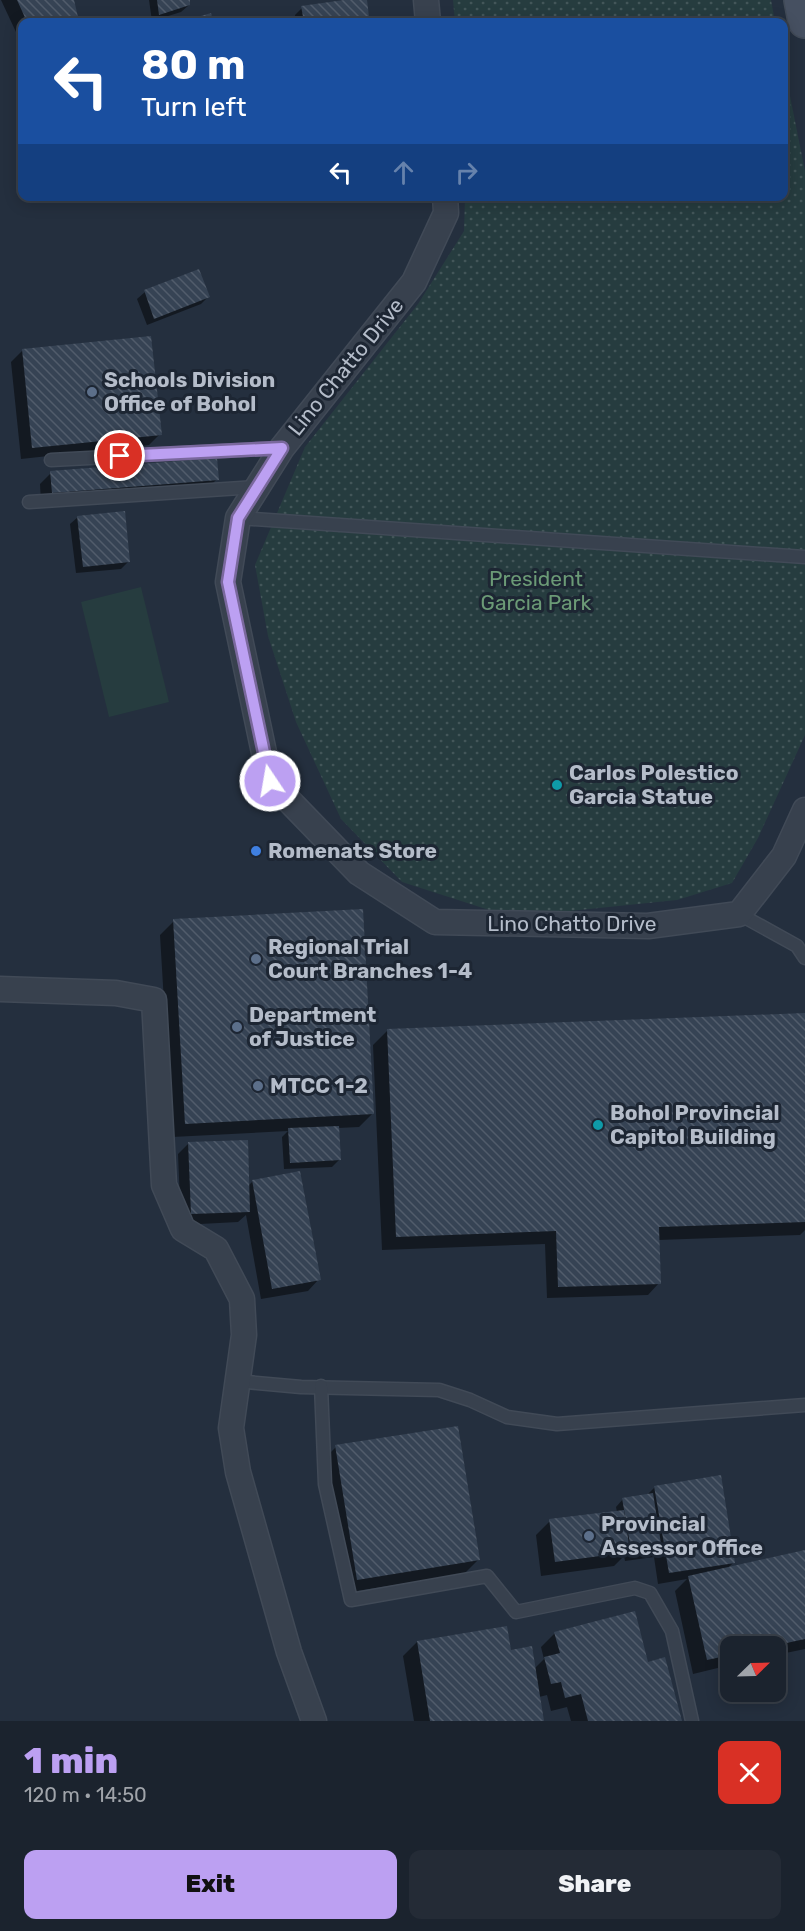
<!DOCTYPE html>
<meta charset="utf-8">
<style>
:root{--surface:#1b232e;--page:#242b36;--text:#f1f3f6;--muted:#a0a4aa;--line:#39404a;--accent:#bca0f2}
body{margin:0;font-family:Rubik,sans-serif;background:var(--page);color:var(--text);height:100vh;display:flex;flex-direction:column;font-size:22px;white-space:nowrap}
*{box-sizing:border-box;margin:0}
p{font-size:20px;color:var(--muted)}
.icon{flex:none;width:33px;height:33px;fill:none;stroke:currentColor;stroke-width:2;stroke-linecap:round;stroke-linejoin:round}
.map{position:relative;height:1721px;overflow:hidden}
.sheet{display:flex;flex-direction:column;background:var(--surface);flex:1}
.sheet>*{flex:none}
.banner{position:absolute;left:18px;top:18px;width:770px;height:183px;border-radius:12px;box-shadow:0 3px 15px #0003,0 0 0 2px var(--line);background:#1a4fa0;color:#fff;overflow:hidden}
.needle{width:39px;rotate:67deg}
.fabs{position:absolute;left:720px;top:1636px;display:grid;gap:12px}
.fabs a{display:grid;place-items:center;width:66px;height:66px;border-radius:12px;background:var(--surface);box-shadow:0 3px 15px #0003,0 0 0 2px var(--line);font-size:30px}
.pin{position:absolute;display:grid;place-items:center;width:51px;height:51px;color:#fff;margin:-26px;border:3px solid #fff;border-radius:50%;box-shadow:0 2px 6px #0007}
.me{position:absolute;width:66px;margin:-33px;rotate:348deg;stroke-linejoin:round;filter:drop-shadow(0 0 4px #0008)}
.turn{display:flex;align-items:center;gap:21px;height:126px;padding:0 24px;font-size:27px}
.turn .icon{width:78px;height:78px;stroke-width:2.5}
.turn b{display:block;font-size:42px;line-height:51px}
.lanes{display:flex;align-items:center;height:57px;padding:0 24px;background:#0003;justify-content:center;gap:30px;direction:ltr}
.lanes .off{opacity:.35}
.round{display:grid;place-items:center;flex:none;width:63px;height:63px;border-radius:12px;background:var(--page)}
.overview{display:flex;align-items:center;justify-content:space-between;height:102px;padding:0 24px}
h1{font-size:36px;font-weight:800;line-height:45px;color:var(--accent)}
.cta{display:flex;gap:12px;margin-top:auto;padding:12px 24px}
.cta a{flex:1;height:69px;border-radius:12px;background:var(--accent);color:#111;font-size:24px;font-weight:800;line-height:69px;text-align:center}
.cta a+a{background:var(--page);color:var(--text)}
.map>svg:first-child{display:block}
</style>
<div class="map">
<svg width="805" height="1721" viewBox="0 0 805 1721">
<defs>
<pattern id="park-dots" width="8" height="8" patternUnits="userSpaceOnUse" patternTransform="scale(1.5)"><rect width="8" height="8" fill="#263c3f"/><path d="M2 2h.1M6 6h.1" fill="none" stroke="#435659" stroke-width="1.8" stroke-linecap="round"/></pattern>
<pattern id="building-back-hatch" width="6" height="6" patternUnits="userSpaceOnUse" patternTransform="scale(1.5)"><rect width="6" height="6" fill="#364354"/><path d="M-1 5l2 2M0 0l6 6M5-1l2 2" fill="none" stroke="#515c6b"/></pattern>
</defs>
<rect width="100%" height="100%" fill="#242f3e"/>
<!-- grass -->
<path fill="#263c3f" d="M141,587L169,702L109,717L81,602Z"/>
<!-- park -->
<g fill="url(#park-dots)">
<path d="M453,0H771L775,22H455Z"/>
<path d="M783,61L805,171V735L758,838L732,883L677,900L511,917L402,882L341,819L296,722L268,636L255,565L305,447L418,304L464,231L465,197L783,196Z"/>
</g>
<!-- shadow -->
<g fill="#0007">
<path d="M1,0H73L76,17L71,22H22V32H16Z"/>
<path d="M149,0H188L189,5L181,12L152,21Z"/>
<path d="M354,0H365L367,16L361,22H296L295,15L302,8Z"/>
<path d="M145,292L208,297L201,304L147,325L137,299Z"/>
<path d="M22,351L160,434L149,445L21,459L11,362Z"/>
<path d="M51,473L217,479L206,490L41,503L40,484Z"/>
<path d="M78,517L129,561L121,569L76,573L70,524Z"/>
<path d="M174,921L373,1113L359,1127L338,1128L340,1159L332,1167L284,1169L282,1137L288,1131L172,1137L160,935Z"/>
<path d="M805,1015V1230L800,1235L658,1240L659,1283L648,1295L547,1298L545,1244L382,1250L373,1045L388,1030Z"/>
<path d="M189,1143L248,1186L253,1181L319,1279L308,1291L261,1299L246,1215L238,1222L181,1225L178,1154Z"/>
<path d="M336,1447L478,1560L464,1574L344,1593L322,1461Z"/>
<path d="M655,1487L734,1562L727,1569L805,1551V1649L776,1655V1647H730V1665L693,1674L675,1591L687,1579L658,1584L654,1557L625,1561L624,1556L614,1566L541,1576L536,1535L550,1521L617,1512L616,1507L623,1499L647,1495Z"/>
<path d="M555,1633L647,1664L680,1721H571L567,1707L551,1711L547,1695L539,1697L542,1721H414L403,1656L417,1642L510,1652L534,1669L544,1659L541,1647Z"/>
</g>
<!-- building -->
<g fill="url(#building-back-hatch)">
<path d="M17,0H74L78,17L27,22Z"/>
<path d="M157,0H190V5L159,15Z"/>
<path d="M344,0H367L369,17L344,22H304L301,6Z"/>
<path d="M211,13L213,22H180Z"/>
<path d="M199,269L210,297L154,319L144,290Z"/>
<path d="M151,336L162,435L32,448L22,349Z"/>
<path d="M217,458L219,480L52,493L50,471Z"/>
<path d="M125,511L130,562L83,567L77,516Z"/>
<path d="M363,909L374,1114L185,1124L173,919Z"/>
<path d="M805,1013V1222L659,1227L661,1284L558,1287L556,1231L396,1237L387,1029Z"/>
<path d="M339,1126L341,1160L290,1163L288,1128Z"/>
<path d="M248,1140L250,1212L191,1214L188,1142Z"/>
<path d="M300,1171L321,1280L272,1289L252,1180Z"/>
<path d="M458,1426L480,1560L357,1580L335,1445Z"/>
<path d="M721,1475L735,1563L669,1573L654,1486Z"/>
<path d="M653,1493L662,1550L632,1555L622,1498Z"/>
<path d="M624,1510L630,1552L555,1562L549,1519Z"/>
<path d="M805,1550V1639L768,1647H730V1655L707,1660L688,1576Z"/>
<path d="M635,1611L648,1662L665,1657L682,1721H588L581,1694L565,1698L561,1682L551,1684L544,1657L560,1653L554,1632Z"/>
<path d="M507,1626L511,1650L532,1646L544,1721H430L417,1641Z"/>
</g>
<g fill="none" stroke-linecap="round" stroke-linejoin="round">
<!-- lane casing -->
<g stroke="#414a57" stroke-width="15">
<g id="lane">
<path d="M51,460L282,448"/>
<path d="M29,502L257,487"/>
<path d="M238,518L805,557"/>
<path d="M739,914L797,946L805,958"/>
<path d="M236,1381L301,1387L439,1390L470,1400L507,1417L557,1424L805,1405"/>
<path d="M321,1386L325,1484L351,1600L487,1576L516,1612L635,1588L650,1593L672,1631L692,1721"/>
</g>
</g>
<!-- street casing -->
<g stroke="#414a57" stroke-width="27">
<g id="street">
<path d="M426,0L428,22"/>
<path d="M445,196L446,213L414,282L282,448L238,518L228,582L270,781L359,873L435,922L648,926L739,914L784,856L805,810"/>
<path d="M0,989L116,993L154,1000L164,1185L183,1229L216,1249L242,1299L244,1335L231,1428L238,1472L289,1652L314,1721"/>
</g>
</g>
<!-- secondary casing -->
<g stroke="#414a57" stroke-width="36">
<path id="secondary" d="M801,0L805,21"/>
</g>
<!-- lane -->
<use href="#lane" stroke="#38414e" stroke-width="12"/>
<!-- street -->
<use href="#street" stroke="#38414e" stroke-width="24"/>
<!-- secondary -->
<use href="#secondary" stroke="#465061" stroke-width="33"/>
</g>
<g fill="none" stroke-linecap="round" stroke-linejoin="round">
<!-- route casing -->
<g stroke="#7a689d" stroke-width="15">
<path id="route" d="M120,456L282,448L238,518L228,582L270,781"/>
</g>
<!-- route -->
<use href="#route" stroke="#bca0f2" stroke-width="10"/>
</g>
<!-- markers -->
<g fill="#5c6f8a" stroke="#1d2633" stroke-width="2">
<circle cx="92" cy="392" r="6"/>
<circle cx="256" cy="959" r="6"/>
<circle cx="237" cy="1027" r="6"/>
<circle cx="258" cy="1086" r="6"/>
<circle cx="589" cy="1536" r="6"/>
</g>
<g fill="#0f9aa8" stroke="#1d2633" stroke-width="2">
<circle cx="557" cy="785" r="6"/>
<circle cx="598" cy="1125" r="6"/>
</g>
<circle fill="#3f7fe0" stroke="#1d2633" stroke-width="2" cx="256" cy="851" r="6"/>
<g text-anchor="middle" stroke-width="6" stroke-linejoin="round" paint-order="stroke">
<!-- street labels -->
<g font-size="21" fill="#b4bcc9" stroke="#1d2633">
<text transform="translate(346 367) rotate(-51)" y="7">Lino Chatto Drive</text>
<text x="572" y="931">Lino Chatto Drive</text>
</g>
<!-- poi labels -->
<g font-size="21" font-weight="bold" fill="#b4bcc9" stroke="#1d2633" text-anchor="start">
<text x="104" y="387">Schools Division<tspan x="104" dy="24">Office of Bohol</tspan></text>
<text x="569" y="780">Carlos Polestico<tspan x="569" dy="24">Garcia Statue</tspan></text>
<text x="268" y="858">Romenats Store</text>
<text x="268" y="954">Regional Trial<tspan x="268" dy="24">Court Branches 1-4</tspan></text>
<text x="249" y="1022">Department<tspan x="249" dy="24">of Justice</tspan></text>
<text x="270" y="1093">MTCC 1-2</text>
<text x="610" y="1120">Bohol Provincial<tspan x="610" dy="24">Capitol Building</tspan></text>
<text x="601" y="1531">Provincial<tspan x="601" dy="24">Assessor Office</tspan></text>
</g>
<!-- park labels -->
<g font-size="21" fill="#6b9a76" stroke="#1d2633">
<text x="536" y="586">President<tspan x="536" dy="24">Garcia Park</tspan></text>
</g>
</g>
</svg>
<div class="fabs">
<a><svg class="needle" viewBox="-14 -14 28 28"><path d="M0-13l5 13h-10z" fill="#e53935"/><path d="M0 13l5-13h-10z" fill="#a0a4aa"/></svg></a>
</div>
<div class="pin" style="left:120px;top:456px;background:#d93025"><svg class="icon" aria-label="arrive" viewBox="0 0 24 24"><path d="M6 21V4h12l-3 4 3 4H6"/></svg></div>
<svg class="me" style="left:270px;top:781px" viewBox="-20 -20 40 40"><circle r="17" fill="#bca0f2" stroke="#fff" stroke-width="3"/><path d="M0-11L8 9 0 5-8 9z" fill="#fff"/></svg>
<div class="banner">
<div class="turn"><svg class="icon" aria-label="left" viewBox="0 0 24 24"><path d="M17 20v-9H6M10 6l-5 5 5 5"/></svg><div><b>80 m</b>Turn left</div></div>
<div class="lanes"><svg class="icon" aria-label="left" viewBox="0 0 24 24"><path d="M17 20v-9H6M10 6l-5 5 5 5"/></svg><svg class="icon off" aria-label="ahead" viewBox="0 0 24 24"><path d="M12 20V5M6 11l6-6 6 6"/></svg><svg class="icon off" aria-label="right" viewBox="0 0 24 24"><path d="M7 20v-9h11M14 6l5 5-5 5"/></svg></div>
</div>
</div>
<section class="sheet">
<div class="overview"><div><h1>1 min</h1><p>120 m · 14:50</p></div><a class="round" style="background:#d93025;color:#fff"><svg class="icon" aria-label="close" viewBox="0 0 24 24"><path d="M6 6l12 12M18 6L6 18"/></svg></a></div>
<div class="cta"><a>Exit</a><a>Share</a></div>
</section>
